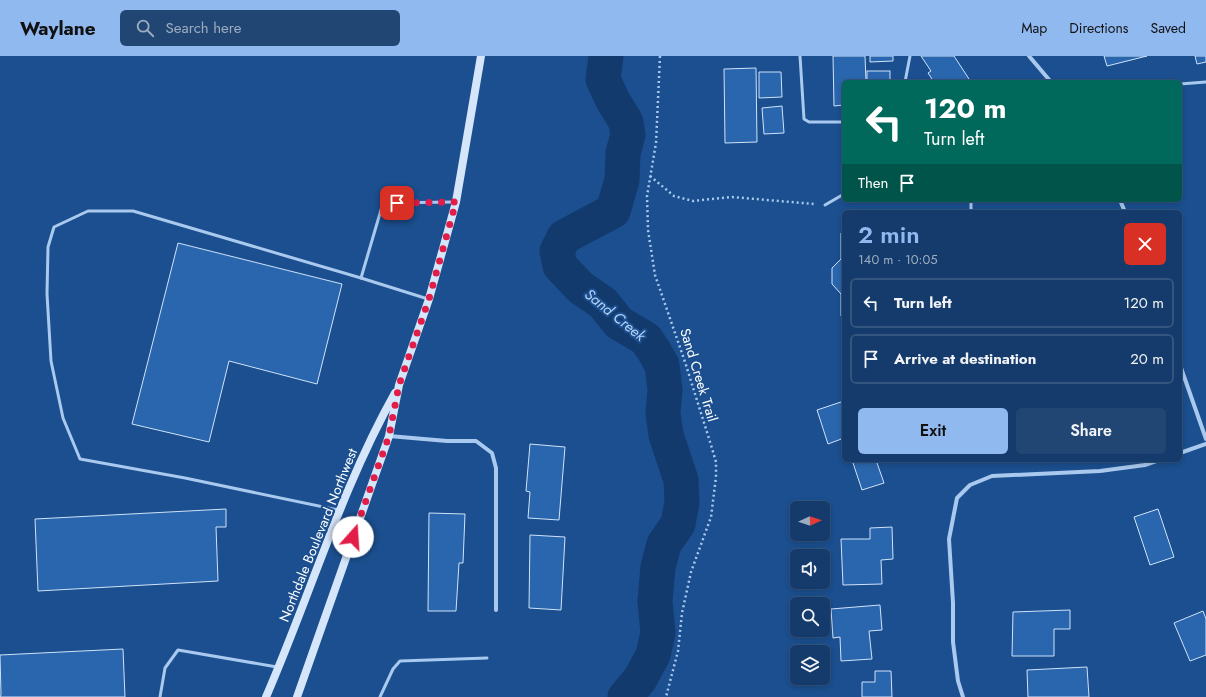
<!DOCTYPE html>
<meta charset="utf-8">
<style>
:root{--surface:#143b6b;--page:#214673;--text:#f1f3f6;--muted:#9dadc1;--line:#33557e;--accent:#90b9f0}
body{margin:0;font-family:Jost,sans-serif;background:var(--page);color:var(--text);height:100vh;display:flex;flex-direction:column;font-size:15px;white-space:nowrap}
*{box-sizing:border-box;margin:0}
p{font-size:13px;color:var(--muted)}
.icon{flex:none;width:22px;height:22px;fill:none;stroke:currentColor;stroke-width:2;stroke-linecap:round;stroke-linejoin:round}
.map{position:relative;flex:1;overflow:hidden}
.drawer{position:absolute;left:842px;top:154px;width:340px;height:252px;display:flex;flex-direction:column;background:var(--surface);border-radius:6px;box-shadow:0 2px 6px #0003,0 0 0 1px var(--line)}
.drawer>*{flex:none}
.banner{position:absolute;left:842px;top:24px;width:340px;height:122px;border-radius:6px;box-shadow:0 2px 6px #0003,0 0 0 1px var(--line);background:#00695c;color:#fff;overflow:hidden}
.needle{width:26px;rotate:87deg}
.buttons{position:absolute;left:790px;top:445px;display:grid;gap:8px}
.buttons a{display:grid;place-items:center;width:40px;height:40px;border-radius:6px;background:var(--surface);box-shadow:0 2px 6px #0003,0 0 0 1px var(--line);font-size:20px}
.pin{position:absolute;display:grid;place-items:center;width:34px;height:34px;color:#fff;margin:-17px;border-radius:8px;box-shadow:0 2px 6px #0006}
.me{position:absolute;width:44px;margin:-22px;rotate:19deg;stroke-linejoin:round;filter:drop-shadow(0 0 3px #0008)}
.turn{display:flex;align-items:center;gap:14px;height:84px;padding:0 16px;font-size:18px}
.turn .icon{width:52px;height:52px;stroke-width:2.5}
.turn b{display:block;font-size:28px;line-height:34px}
.then{display:flex;align-items:center;height:38px;padding:0 16px;background:#0003;gap:8px;font-size:15px}
.round{display:grid;place-items:center;flex:none;width:42px;height:42px;border-radius:6px;background:var(--page)}
.summary{display:flex;align-items:center;justify-content:space-between;height:68px;padding:0 16px}
h1{font-size:24px;font-weight:600;line-height:30px;color:var(--accent)}
.cta{display:flex;gap:8px;margin-top:auto;padding:8px 16px}
.cta a{flex:1;height:46px;border-radius:6px;background:var(--accent);color:#111;font-size:16px;font-weight:600;line-height:46px;text-align:center}
.cta a+a{background:var(--page);color:var(--text)}
ul{padding:0;list-style:none}
li{display:flex;align-items:center;gap:12px;height:50px;margin:0 8px 6px;padding:0 8px;border:2px solid var(--line);border-radius:6px}
li div{flex:1}
li b{display:block;font-size:15px}
li em{font-style:normal}
header{display:flex;align-items:center;gap:24px;box-sizing:border-box;height:56px;padding:0 20px;background:var(--accent);color:#111}
header strong{font-size:19px}
nav{display:flex;gap:22px;margin-inline-start:auto;font-size:14px}
.search{width:280px;height:36px;background:var(--page);display:flex;align-items:center;gap:10px;box-sizing:border-box;padding:0 14px;border-radius:6px;color:var(--muted);font-size:15px}
.map>svg:first-child{display:block}
</style>
<header>
<strong>Waylane</strong>
<div class="search"><svg class="icon" aria-label="search" viewBox="0 0 24 24"><circle cx="10" cy="10" r="6"/><path d="M15 15l6 6"/></svg>Search here</div>
<nav><a>Map</a><a>Directions</a><a>Saved</a></nav>
</header>
<div class="map">
<svg width="1206" height="641" viewBox="0 0 1206 641">
<rect width="100%" height="100%" fill="#1b4f8f"/>
<g fill="none" stroke-linecap="round" stroke-linejoin="round">
<!-- river -->
<path stroke="#123a6d" stroke-width="35" d="M606,0L603,23L612,43L626,66L628,79L623,97L622,124L613,155L564,181L557,195L560,210L581,232L603,247L619,267L646,283L654,295L662,309L665,334L663,357L666,379L681,424L682,446L678,468L664,488L658,511L655,545L658,577L653,599L640,623L625,641"/>
</g>
<!-- building -->
<g fill="#2a66ad" stroke="#cfe3fa">
<path d="M833,0H865L866,26H844V49L834,50Z"/>
<path d="M870,0H893V5L870,6Z"/>
<path d="M921,0H954L971,26H934L928,17L931,15Z"/>
<path d="M1104,0H1147L1107,10Z"/>
<path d="M1195,0H1206V6L1197,8Z"/>
<path d="M756,12L757,86L725,87L724,13Z"/>
<rect x="867" y="15" width="23" height="11"/>
<path d="M759,16H781L782,41L759,42Z"/>
<path d="M782,50L784,77L764,78L762,52Z"/>
<path d="M844,176V260H841V238L832,228V212L841,203V177Z"/>
<path d="M178,187L342,228L317,328L229,305L209,386L132,368Z"/>
<path d="M844,345V382L828,388L817,354Z"/>
<path d="M530,388L565,391L559,464L528,462L530,436L526,435Z"/>
<path d="M852,404H876L884,427L862,434Z"/>
<path d="M226,453V471H216L218,525L38,535L35,463Z"/>
<path d="M1158,453L1174,501L1150,509L1134,461Z"/>
<path d="M429,457L465,458L463,507H459L456,555H428Z"/>
<path d="M892,471L893,503L881,504L882,528L843,529L841,483H870V472Z"/>
<path d="M530,479L565,481L561,554L529,552Z"/>
<path d="M880,549L882,574L869,575L872,603L841,605L840,581L833,582L831,553Z"/>
<path d="M1070,554V573H1054V600H1012L1013,556Z"/>
<path d="M1203,555L1206,563V599L1190,605L1174,567Z"/>
<path d="M123,593L125,641H0L1,639L0,599Z"/>
<path d="M1087,611L1089,641H1028L1027,614Z"/>
<path d="M875,615H891L892,641H862V626H875Z"/>
</g>
<g fill="none" stroke-linecap="round" stroke-linejoin="round">
<!-- path -->
<g stroke="#a9c9ee" stroke-width="2.5" stroke-dasharray="2 3" stroke-linecap="butt">
<path d="M660,0L656,87L647,140L648,174L655,219L685,306L711,389L716,406V421L711,461L691,516L682,557L678,595L666,641"/>
<path d="M650,120L674,140L693,145L732,141L814,148"/>
</g>
<!-- service -->
<g stroke="#a9c9ee" stroke-width="3">
<path d="M800,0L804,63L809,66H844"/>
<path d="M905,26L910,0"/>
<path d="M1180,28L1206,26"/>
<path d="M825,149L844,138"/>
<path d="M971,156V144"/>
<path d="M428,243L361,222L383,147L454,146"/>
<path d="M338,454L185,422L80,403L63,362L51,305L47,238L48,191L54,171L88,155H133L361,222"/>
<path d="M160,641L165,612L178,594L277,611"/>
<path d="M380,641L393,613L400,605L487,602"/>
</g>
<!-- minor -->
<g stroke="#a9c9ee" stroke-width="4">
<path d="M1029,0L1051,26"/>
<path d="M1120,144L1125,156"/>
<path d="M1180,309L1206,383"/>
<path d="M389,380L447,385H476L492,397L496,412V554"/>
<path d="M1180,397L1206,388"/>
<path d="M963,641L958,625L953,586V547L949,483L957,442L970,429L992,420L1100,415L1145,409L1159,404"/>
</g>
<!-- secondary -->
<g stroke="#d6e6fa" stroke-width="8">
<path d="M266,641C310,540 341,433 395,337"/>
<path d="M297,641L389,380L399,329L429,243L456,146L481,0"/>
</g>
</g>
<g fill="none" stroke-linecap="round" stroke-linejoin="round">
<!-- route -->
<path stroke="#e11d48" stroke-width="7" stroke-dasharray="0 12.6" d="M353,481L389,380L399,329L429,243L456,146L397,147"/>
</g>
<g text-anchor="middle" stroke-width="4" stroke-linejoin="round" paint-order="stroke">
<!-- street labels -->
<g font-size="14" fill="#fff" stroke="#1b4f8f">
<text transform="translate(699 319) rotate(73)" y="5">Sand Creek Trail</text>
<text transform="translate(318 479) rotate(-68)" y="5">Northdale Boulevard Northwest</text>
</g>
<!-- water labels -->
<g font-size="15" font-style="italic" fill="#b5d3f5" stroke="#1b4f8f">
<text transform="translate(615 259) rotate(39)" y="5">Sand Creek</text>
</g>
</g>
</svg>
<div class="buttons">
<a><svg class="needle" viewBox="-14 -14 28 28"><path d="M0-13l5 13h-10z" fill="#e53935"/><path d="M0 13l5-13h-10z" fill="#9dadc1"/></svg></a>
<a><svg class="icon" aria-label="sound" viewBox="0 0 24 24"><path d="M4 9h4l5-4v14l-5-4H4zM17 9q2 3 0 6"/></svg></a>
<a><svg class="icon" aria-label="search" viewBox="0 0 24 24"><circle cx="10" cy="10" r="6"/><path d="M15 15l6 6"/></svg></a>
<a><svg class="icon" aria-label="layers" viewBox="0 0 24 24"><path d="M12 4l9 5-9 5-9-5zM3 14l9 5 9-5"/></svg></a>
</div>
<div class="pin" style="left:397px;top:147px;background:#d93025"><svg class="icon" aria-label="arrive" viewBox="0 0 24 24"><path d="M6 21V4h12l-3 4 3 4H6"/></svg></div>
<svg class="me" style="left:353px;top:481px" viewBox="-20 -20 40 40"><circle r="19" fill="#fff"/><path d="M0-13L10 11 0 6-10 11z" fill="#e11d48"/></svg>
<div class="banner">
<div class="turn"><svg class="icon" aria-label="left" viewBox="0 0 24 24"><path d="M17 20v-9H6M10 6l-5 5 5 5"/></svg><div><b>120 m</b>Turn left</div></div>
<div class="then">Then<svg class="icon" aria-label="arrive" viewBox="0 0 24 24"><path d="M6 21V4h12l-3 4 3 4H6"/></svg></div>
</div>
<section class="drawer">
<div class="summary"><div><h1>2 min</h1><p>140 m · 10:05</p></div><a class="round" style="background:#d93025;color:#fff"><svg class="icon" aria-label="close" viewBox="0 0 24 24"><path d="M6 6l12 12M18 6L6 18"/></svg></a></div>
<ul>
<li><svg class="icon" aria-label="left" viewBox="0 0 24 24"><path d="M17 20v-9H6M10 6l-5 5 5 5"/></svg><div><b>Turn left</b></div><em>120 m</em></li>
<li><svg class="icon" aria-label="arrive" viewBox="0 0 24 24"><path d="M6 21V4h12l-3 4 3 4H6"/></svg><div><b>Arrive at destination</b></div><em>20 m</em></li>
</ul>
<div class="cta"><a>Exit</a><a>Share</a></div>
</section>
</div>
